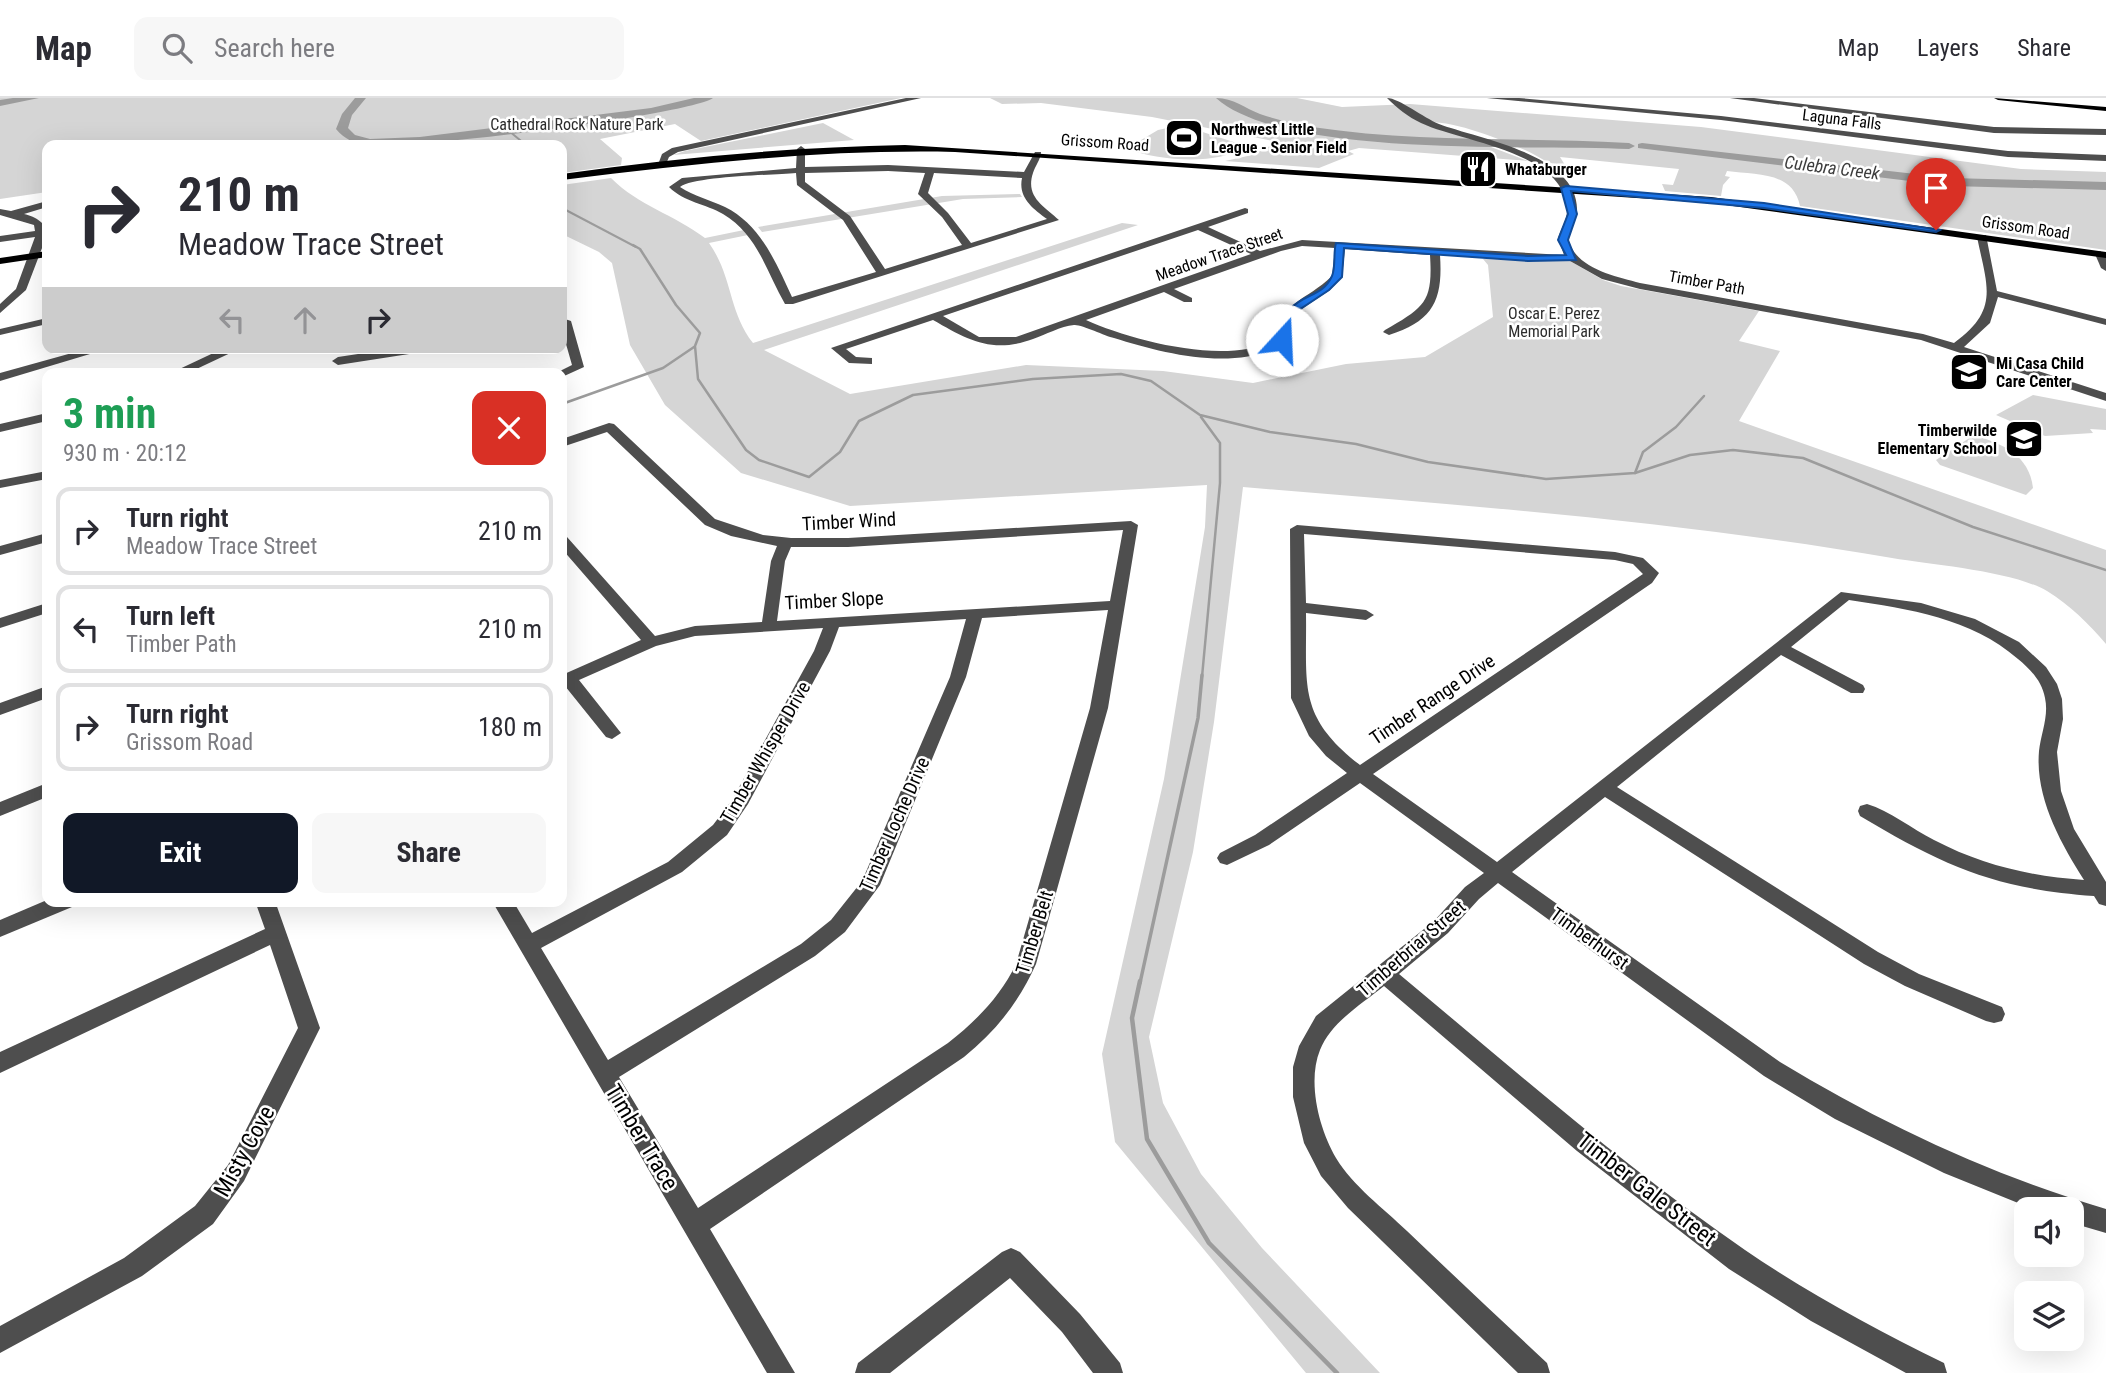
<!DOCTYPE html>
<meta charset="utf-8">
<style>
:root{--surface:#fff;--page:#f7f7f7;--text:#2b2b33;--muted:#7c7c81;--line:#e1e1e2;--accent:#111827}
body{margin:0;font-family:"Roboto Condensed",sans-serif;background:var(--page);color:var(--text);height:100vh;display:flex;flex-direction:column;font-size:26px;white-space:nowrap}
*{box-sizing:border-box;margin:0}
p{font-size:23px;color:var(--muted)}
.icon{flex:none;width:38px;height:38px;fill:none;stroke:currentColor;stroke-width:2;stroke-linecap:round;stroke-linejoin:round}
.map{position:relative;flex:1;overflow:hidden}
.drawer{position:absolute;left:42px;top:270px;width:525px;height:539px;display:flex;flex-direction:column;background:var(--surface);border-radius:14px;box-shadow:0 7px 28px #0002}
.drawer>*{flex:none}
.guide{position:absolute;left:42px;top:42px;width:525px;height:214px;border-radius:14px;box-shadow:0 7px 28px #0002;background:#fff;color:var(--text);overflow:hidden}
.fabs{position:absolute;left:2014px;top:1099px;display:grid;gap:14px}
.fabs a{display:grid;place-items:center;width:70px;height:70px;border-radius:14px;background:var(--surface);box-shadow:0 7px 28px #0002;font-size:35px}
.pin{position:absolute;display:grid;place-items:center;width:60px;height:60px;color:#fff;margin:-72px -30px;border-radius:50% 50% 50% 0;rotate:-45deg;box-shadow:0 0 7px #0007}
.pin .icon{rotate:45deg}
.me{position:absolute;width:77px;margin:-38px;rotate:20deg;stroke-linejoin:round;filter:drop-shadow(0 0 5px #0008)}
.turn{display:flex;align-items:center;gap:24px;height:147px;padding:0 21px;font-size:32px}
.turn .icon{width:91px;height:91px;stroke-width:2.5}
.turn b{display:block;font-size:49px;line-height:60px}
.lanes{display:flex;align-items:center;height:66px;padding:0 21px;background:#0003;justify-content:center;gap:35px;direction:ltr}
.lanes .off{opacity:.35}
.round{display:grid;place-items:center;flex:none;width:74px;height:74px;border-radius:14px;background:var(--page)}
.summary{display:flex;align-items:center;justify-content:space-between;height:119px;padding:0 21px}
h1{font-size:42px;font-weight:700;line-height:52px;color:#1e9e55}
.primary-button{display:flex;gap:14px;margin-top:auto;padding:14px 21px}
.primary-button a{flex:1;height:80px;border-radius:14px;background:var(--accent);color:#fff;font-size:28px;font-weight:700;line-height:80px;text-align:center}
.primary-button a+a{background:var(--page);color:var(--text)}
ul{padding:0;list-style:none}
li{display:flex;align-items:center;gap:21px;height:88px;margin:0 14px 10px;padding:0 7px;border:4px solid var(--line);border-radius:14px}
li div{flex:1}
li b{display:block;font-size:26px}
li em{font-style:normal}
header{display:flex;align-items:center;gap:42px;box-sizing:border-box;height:98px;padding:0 35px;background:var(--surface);border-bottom:2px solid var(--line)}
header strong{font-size:33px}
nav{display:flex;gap:38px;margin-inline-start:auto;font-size:24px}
.search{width:490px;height:63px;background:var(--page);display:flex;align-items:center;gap:18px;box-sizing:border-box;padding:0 24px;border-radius:14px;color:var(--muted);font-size:26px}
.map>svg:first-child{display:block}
</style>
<header>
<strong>Map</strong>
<div class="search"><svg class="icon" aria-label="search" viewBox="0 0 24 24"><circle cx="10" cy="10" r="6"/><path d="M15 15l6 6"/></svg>Search here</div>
<nav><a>Map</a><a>Layers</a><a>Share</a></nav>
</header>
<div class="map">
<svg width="2106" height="1275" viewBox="0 0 2106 1275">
<rect width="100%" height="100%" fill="#fff"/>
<!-- green -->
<g fill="#d5d5d5">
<path d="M0,0H901L701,43L675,26L600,41L622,60L621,67L562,75V47H47V94L0,101Z"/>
<path d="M990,0H1297L1342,9L1410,6L1701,29L2021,71L2106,74V152L1800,108C1793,73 1756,77 1727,73L1725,78L1730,79L1723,87L1721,98L1665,93L1662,86L1673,87L1679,71L1560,59L1565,67C1549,68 1539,58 1525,52C1496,40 1457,23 1425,24L1528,63L1359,50L1348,53L1354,56L1319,70L1225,63L1252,57L1278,44L1152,19L1041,5L1002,6Z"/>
<path d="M823,25L854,42L673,57L685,53Z"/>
<path d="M1181,27L1246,48C1216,69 1159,62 1126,51L1158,32Z"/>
<path d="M611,80C639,108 673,116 705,140L744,132L748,137L709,145C733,179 728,213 753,245L1122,125L1138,127L764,252L850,296L1026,267L1163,273L1253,285L1346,266L1425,259L1493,219L1488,167L1483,161L1570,163L1603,182L1621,188L1759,213L1739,243L1780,253L1739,323L2106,452V546C2089,526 2070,507 2047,493C2012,473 1934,467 1892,460C1677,423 1460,407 1243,389L1214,624L1193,754L1149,939L1163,1005L1201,1076L1262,1150L1380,1275H1306L1115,1044L1102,956L1164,681L1205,429L1207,387L850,408L741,375L665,307L630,247L612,165L599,154L562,136V87Z"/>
<path d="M1020,96L1022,99L963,101L762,134L758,129L942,98Z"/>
<path d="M2033,297L2106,311V332L2090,331L2093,335L2045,338L1996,317Z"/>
<path d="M1974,337C2003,346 2029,357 2033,390L2026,397L1940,367L1936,362Z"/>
</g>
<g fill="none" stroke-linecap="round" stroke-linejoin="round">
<!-- stream-far3 -->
<g stroke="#9c9c9c" stroke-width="2">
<path d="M497,32L509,33L526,47"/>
<path d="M562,110L636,149"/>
</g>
<!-- stream-far2 -->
<g stroke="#9c9c9c" stroke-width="2.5">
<path d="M633,147L640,151L676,207L700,235L695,248L698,281L746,352L759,362L809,379L840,354L859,323L913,297L1033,281L1121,276L1151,283L1200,317L1270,334L1356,346L1428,364L1546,381L1635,375L1690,357L1733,352L1803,360L1973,429L2106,472"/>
<path d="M562,306L663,270L694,249"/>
<path d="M1201,319L1220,345V385L1202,579"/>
<path d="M1635,375L1643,354L1676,329L1704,298"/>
</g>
<!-- stream-far1 -->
<path stroke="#9c9c9c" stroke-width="3.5" d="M1140,885L1198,620L1202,577"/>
<!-- stream -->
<path stroke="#9c9c9c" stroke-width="4.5" d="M1140,883L1132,920L1147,1041L1209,1145L1337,1275"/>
<!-- river -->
<g fill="#9c9c9c" fill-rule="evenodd">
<path d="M13,0H39L0,8V2Z"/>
<path d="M355,0H366L352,17L348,30L355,37L370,41L420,39L651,10L694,0H713C689,17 406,52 369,47C354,45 345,42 336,31L342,16Z"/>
<path d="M1216,0C1234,0 1244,10 1260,16C1277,22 1296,26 1312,29C1419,45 1522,39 1629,45L1635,48L1629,51C1535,46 1284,61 1216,0Z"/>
<path d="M1642,45L1951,80L2106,84V92L1951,88L1638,50V46Z"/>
</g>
<!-- minor -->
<g fill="#4e4e4e" fill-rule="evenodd">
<path d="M906,0H921L678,54L669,59L666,66L659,64L662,56L672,50Z"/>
<path d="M1387,0C1399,0 1424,20 1439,26C1478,41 1580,56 1577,114C1576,124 1570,131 1568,140C1574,170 1614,178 1640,185L1923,236L1954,245C2000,212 1987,188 1977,139L1986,137L1997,193L2106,221V227L1998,199L1990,225L1964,249L2106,295V303L1921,242L1640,191L1602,181L1570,163L1440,157C1443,201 1434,223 1389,237L1383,234L1385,232C1425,209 1433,204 1430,157L1345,151L1342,179L1330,192L1297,214L1286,244C1239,275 1165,256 1114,240C1105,238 1081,226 1074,227C1061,228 1045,237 1033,241C992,256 968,242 933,222L846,251L856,259L872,260V266L849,265L831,250L1245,110L1248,111V115L1208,129L1260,153L1302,142L1564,157L1558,140C1561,130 1568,121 1567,110C1563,53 1461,44 1421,25C1408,19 1397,10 1387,0ZM1198,132L1251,156L1016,239H979L943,218ZM1302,148L1335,150L1332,178C1305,204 1286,199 1277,240C1232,269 1132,243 1086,222L1164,194L1184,204H1192V200L1174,191L1281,153Z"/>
<path d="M1487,0H1519L1721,18L2008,53L2106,57V63L2008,59L1721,22Z"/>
<path d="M1730,0H1754L1994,29L2106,31V37L1994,35Z"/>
<path d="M801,48L805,51V69L888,67L1024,74L1035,54H1041C1041,61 1035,68 1033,75C1025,99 1044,108 1059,122L793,206H785C766,173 758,137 723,116C706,106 684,104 669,89L682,80L796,70L797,51ZM888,73L925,75L918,96L942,119L962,147L885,171L850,118L805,84V75ZM796,75L797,87L843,122L876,174L792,199C776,165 761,127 725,109C710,102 694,98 680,89C694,78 774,77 796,75ZM934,75L1022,80C1018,99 1032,110 1047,121L971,145L948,115L928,95Z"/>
<path d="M47,103V109L24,116C36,119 47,125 47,137L26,192L0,215V206L16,191L35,139L0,144V138L35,133L34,127L0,117V111L11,113Z"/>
<path d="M2100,153L2106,158V173L2101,170L2095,156Z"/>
<path d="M47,220V226L0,237V231Z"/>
<path d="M562,220L571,223L584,269L562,279V275H556L572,267L562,232Z"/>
<path d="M90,250H110L0,283V275Z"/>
<path d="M224,250H241L188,275H171Z"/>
<path d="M398,250H428L422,254L338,267L332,263L338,259Z"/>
<path d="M47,315V323L0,334V326Z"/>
<path d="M609,325L614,326L715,421L763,437L791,440H848L1131,423L1138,427L1108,610L1036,866C1019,904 996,933 964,959L710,1131L795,1275H767L492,803H513L532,835L668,764L713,727L732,702L814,553L823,530L695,538L656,548L579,582L621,635L612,641L606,639L565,588H562V577L641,542L562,451V438L567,439L655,538L695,528L762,524L771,463L777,448L731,438L705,427L607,334L562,349V341ZM1123,432L1110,503L777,523L785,463L791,449H848ZM1108,512L1090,610L1016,866C1000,899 976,923 948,945L698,1110L619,979L815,858L845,834L880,787L966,579L982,520ZM966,521L950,579L862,783L831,822L801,846L608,962L541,850L682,774L727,737L748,706L830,553L839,529Z"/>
<path d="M47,373V381L0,390V382Z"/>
<path d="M1297,427L1615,454L1643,460L1659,475L1652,485L1373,676L1497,764L1841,494L1921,505L1975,521L2019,544L2046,569L2057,586L2062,601L2063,621L2057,654L2061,693L2074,731L2106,784V808L2099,806L2094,798C1995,791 1944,768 1860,718L1858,713L1860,708L1867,706C1890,713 1912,731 1934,742C1982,767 2029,778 2084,782C2060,744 2035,699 2039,653C2041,635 2049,618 2045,600C2042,583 2030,571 2018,561C1971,520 1909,511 1849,502L1791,549L1863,587L1865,591L1863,595H1851L1781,557L1617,689L1878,854L1919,876L2002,909L2005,916L2002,923L1994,925L1986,923L1905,888L1864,866L1605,699L1512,774L1780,964C1882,1026 1991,1077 2106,1111V1135L2072,1125V1111L2028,1109L1944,1075L1835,1021L1764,978L1498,785L1479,801L1448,835L1399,876C1512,970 1623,1068 1745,1152C1808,1195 1875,1231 1944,1265L1947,1275H1906L1811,1223L1729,1171L1577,1053L1384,888C1362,906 1331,924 1320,952C1307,984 1319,1031 1336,1060C1353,1088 1383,1110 1407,1133C1453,1177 1500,1221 1547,1265L1550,1275H1518L1348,1110L1321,1078L1304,1045L1293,999V969L1299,948L1316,918L1434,823L1465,789L1484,775L1360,685L1269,747L1227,767L1220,765L1217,760L1220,755L1255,737L1347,675L1326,658L1309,638L1291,600L1290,431ZM1304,436L1615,462L1633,466L1643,476L1360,667C1297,618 1307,588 1306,515L1366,522L1374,517L1366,512L1306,505Z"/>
<path d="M47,435V444L0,457V448Z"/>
<path d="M47,505V515L0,530V520Z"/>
<path d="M47,588V600L0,617V605Z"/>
<path d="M47,685V699L0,718V704Z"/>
<path d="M47,802L75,803L72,809L0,839V822Z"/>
<path d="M255,803H275L320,930L244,1083L213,1126L142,1178L0,1255V1228L124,1160L195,1108L228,1067L298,930L270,847L0,975V954L265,831Z"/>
<path d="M1011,1150L1020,1154L1080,1216L1120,1265L1123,1275H1093L1062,1234L1010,1180L890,1275H855L858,1265L1002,1154Z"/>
</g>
<!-- major -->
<g fill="#000" fill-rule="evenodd">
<path d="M1994,0L2106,9V13L1998,2Z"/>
<path d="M905,47L1711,99L2106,154V160L1711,105L955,54C822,51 693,66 562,82V76C676,60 790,49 905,47Z"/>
<path d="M47,153V159L0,166V160Z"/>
</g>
</g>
<!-- route -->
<path fill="#1a73e8" stroke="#114b97" stroke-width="2" d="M1566,88L1764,105L1940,132L1936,134L1764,110L1571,93L1577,116L1568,142L1576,162L1528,163L1344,150L1342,179L1329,192L1296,214L1286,245L1277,242C1287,189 1319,207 1332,178C1336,169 1333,155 1336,145L1528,158L1566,157L1558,142L1568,116L1561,90Z"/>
<!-- icons -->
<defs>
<g id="stadium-square" transform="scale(2.0125)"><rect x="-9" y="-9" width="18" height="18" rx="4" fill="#000" stroke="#fff"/><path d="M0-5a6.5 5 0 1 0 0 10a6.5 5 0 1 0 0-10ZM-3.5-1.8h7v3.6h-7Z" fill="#fff"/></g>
<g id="restaurant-square" transform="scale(2.0125)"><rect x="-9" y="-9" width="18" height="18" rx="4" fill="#000" stroke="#fff"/><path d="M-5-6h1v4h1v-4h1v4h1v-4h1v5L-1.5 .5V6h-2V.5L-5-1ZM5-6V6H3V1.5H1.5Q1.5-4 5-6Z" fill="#fff"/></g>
<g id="school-square" transform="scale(2.0125)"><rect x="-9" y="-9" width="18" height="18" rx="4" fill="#000" stroke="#fff"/><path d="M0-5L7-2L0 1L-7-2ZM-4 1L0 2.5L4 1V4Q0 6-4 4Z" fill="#fff"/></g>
</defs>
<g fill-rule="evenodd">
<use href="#stadium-square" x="1184" y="40"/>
<use href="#restaurant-square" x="1478" y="71"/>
<use href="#school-square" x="1969" y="274"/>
<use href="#school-square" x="2024" y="341"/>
</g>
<g text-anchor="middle" stroke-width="5" stroke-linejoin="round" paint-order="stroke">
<!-- far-street labels -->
<g font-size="16" fill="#000" stroke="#fff">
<text transform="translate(1842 21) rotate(7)" y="6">Laguna Falls</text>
<text transform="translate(1105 44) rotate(4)" y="6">Grissom Road</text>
<text transform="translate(2026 129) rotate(8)" y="6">Grissom Road</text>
<text transform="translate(1219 156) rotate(-19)" y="6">Meadow Trace Street</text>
<text transform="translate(1707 184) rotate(10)" y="6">Timber Path</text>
</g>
<!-- far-park labels -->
<g font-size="16" fill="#2c2c2c" stroke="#fff">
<text x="577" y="32">Cathedral Rock Nature Park</text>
<text x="1554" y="221">Oscar E. Perez<tspan x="1554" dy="18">Memorial Park</tspan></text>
</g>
<!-- far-poi labels -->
<g font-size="16" font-weight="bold" fill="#000" stroke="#fff" text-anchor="start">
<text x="1211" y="37">Northwest Little<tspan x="1211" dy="18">League - Senior Field</tspan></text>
<text x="1505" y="77">Whataburger</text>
<text x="1996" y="271">Mi Casa Child<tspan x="1996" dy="18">Care Center</tspan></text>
<text x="1997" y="338" text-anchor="end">Timberwilde<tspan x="1997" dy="18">Elementary School</tspan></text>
</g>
<!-- far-water labels -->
<g font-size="18" font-style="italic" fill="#3d3d3d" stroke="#fff">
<text transform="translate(1832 70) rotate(7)" y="6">Culebra Creek</text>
</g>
<!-- street labels -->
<g font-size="19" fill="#000" stroke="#fff">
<text transform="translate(849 423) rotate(-3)" y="7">Timber Wind</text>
<text transform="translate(834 502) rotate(-3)" y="7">Timber Slope</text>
<text transform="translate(1432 601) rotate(-34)" y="7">Timber Range Drive</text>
<text transform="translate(765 654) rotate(-60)" y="7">Timber Whisper Drive</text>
<text transform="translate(894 726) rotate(-66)" y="7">Timber Loche Drive</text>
<text transform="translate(1034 834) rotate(-73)" y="7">Timber Belt</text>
<text transform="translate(1590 840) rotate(36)" y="7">Timberhurst</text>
<text transform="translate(1411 850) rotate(-41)" y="7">Timberbriar Street</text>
</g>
<!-- near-street labels -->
<g font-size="23" fill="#000" stroke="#fff">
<text transform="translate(642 1039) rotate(59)" y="8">Timber Trace</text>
<text transform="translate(244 1053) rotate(-61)" y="8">Misty Cove</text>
<text transform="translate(1647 1091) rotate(38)" y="8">Timber Gale Street</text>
</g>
</g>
</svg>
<div class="fabs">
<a><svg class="icon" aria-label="sound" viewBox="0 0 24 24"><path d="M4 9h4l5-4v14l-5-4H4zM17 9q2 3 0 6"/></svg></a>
<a><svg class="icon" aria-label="layers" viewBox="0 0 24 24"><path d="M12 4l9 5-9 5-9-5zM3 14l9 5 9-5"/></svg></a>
</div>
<div class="pin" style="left:1936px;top:132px;background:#d93025"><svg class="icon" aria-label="arrive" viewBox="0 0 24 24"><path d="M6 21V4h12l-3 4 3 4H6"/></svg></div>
<svg class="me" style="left:1282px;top:242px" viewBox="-20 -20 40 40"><circle r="19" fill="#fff"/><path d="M0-13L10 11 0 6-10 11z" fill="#1a73e8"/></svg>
<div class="guide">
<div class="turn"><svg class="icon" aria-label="right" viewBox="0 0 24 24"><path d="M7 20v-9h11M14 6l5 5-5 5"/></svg><div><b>210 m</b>Meadow Trace Street</div></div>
<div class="lanes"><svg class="icon off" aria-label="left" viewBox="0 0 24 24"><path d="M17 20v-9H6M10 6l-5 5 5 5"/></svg><svg class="icon off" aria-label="ahead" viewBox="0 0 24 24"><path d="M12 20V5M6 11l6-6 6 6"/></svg><svg class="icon" aria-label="right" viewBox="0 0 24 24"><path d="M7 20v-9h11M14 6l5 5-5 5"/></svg></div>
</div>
<section class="drawer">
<div class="summary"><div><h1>3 min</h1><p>930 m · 20:12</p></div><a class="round" style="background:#d93025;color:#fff"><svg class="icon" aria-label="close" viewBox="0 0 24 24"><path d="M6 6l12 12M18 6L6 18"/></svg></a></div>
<ul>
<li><svg class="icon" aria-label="right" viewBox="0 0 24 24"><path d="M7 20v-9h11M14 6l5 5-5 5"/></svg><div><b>Turn right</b><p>Meadow Trace Street</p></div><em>210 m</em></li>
<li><svg class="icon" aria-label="left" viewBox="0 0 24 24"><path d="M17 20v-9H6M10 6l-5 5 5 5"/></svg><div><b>Turn left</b><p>Timber Path</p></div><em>210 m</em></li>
<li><svg class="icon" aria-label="right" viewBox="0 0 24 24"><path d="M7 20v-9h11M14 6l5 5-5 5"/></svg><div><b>Turn right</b><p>Grissom Road</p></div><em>180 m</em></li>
</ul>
<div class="primary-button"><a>Exit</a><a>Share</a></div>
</section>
</div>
